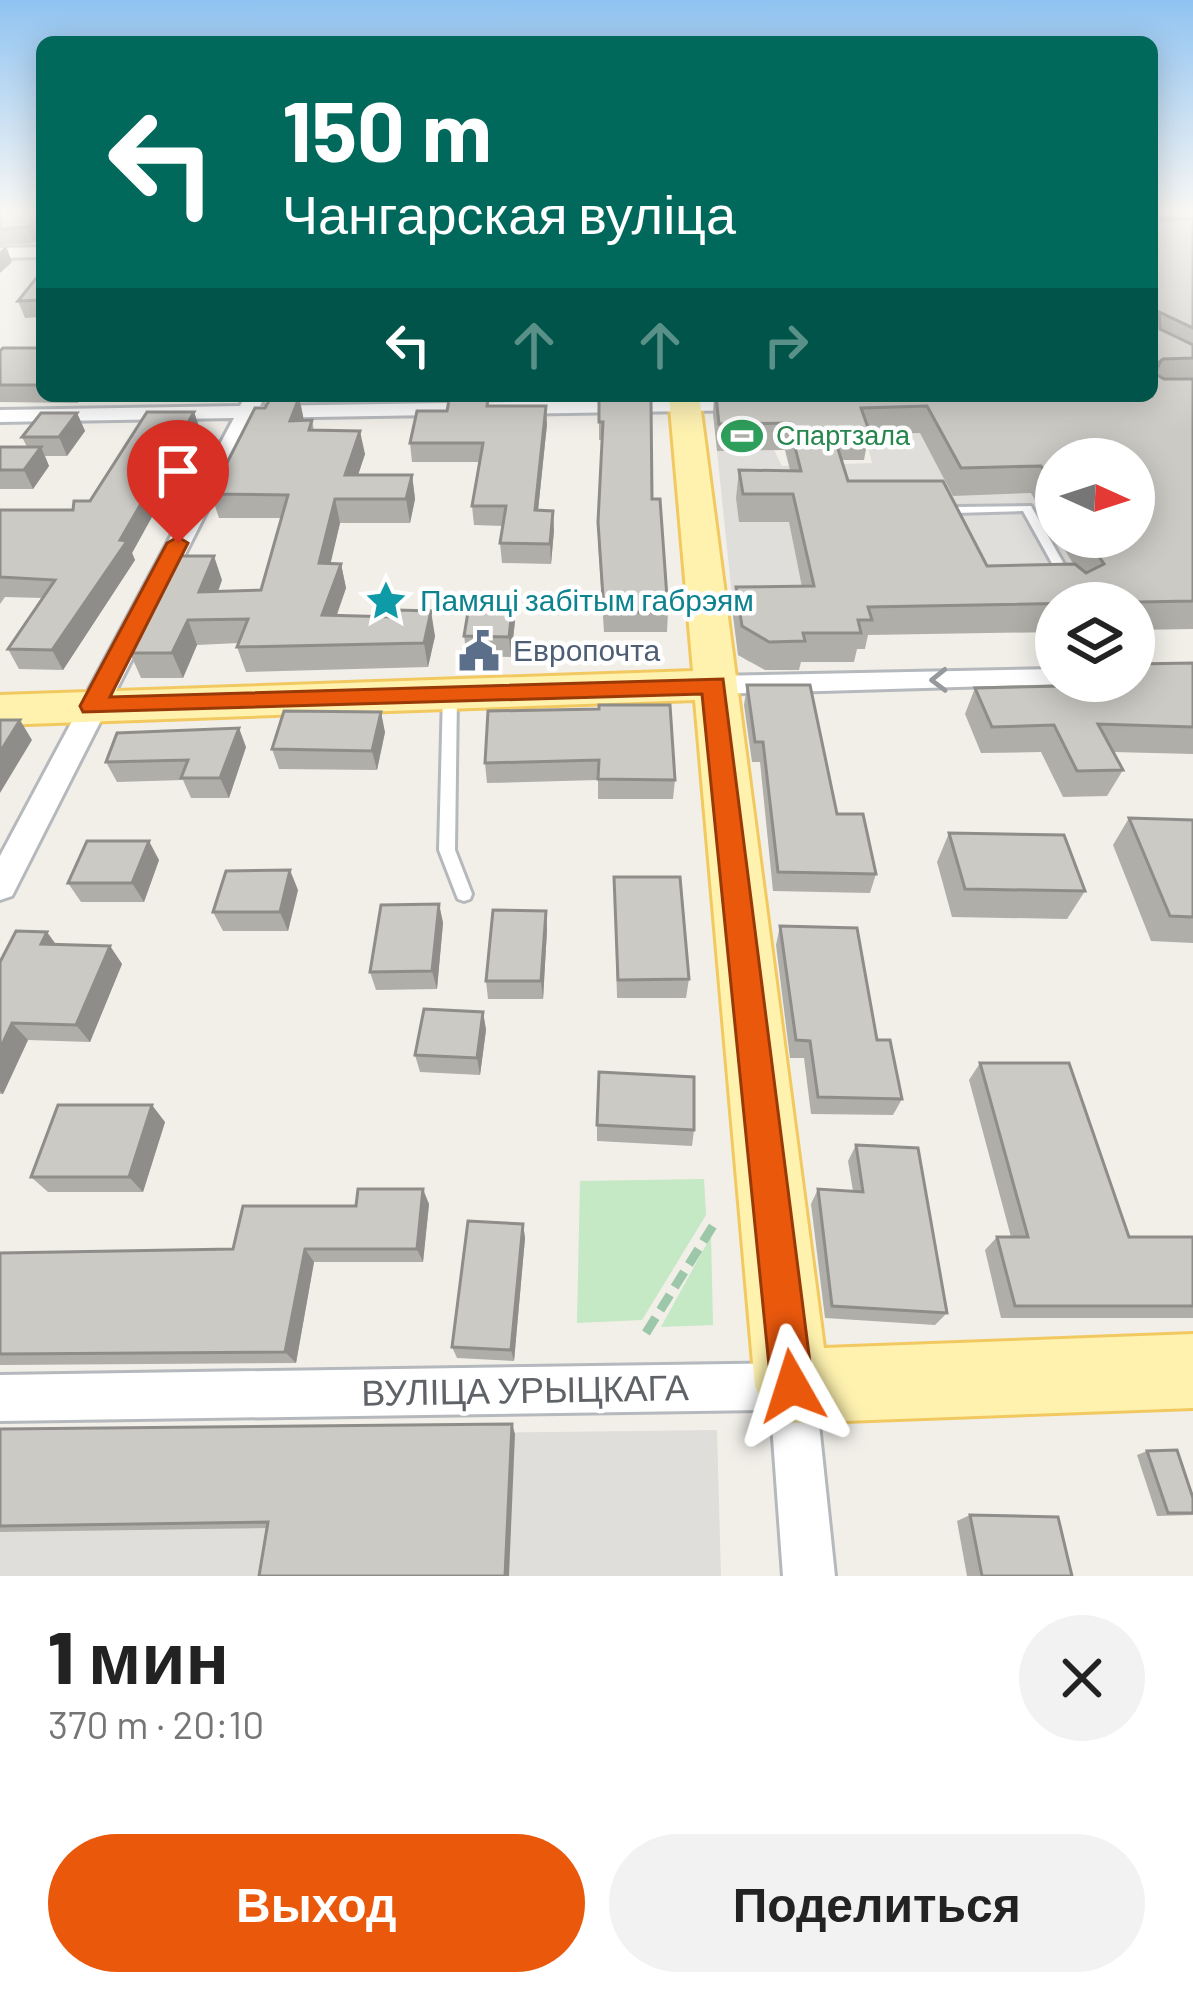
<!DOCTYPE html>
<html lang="ru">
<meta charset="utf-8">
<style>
:root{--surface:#fff;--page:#f2f2f2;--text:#222;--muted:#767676;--accent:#ea580c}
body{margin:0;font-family:Barlow,sans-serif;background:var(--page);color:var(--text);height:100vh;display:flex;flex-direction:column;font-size:45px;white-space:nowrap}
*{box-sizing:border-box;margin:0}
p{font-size:39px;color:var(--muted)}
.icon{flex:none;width:66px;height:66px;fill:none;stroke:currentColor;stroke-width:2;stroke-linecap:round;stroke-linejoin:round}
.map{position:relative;height:1576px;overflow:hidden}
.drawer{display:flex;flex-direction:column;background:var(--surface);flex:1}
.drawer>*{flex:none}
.top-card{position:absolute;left:36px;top:36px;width:1122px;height:366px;border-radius:18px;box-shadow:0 6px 30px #0003;background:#00695c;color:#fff;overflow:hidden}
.needle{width:78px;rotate:93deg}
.fabs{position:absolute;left:1035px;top:438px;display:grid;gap:24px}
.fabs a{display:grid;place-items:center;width:120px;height:120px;border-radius:50%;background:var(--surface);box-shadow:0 6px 30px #0003;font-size:60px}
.pin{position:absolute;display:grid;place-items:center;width:102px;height:102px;color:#fff;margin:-123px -51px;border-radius:50% 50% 50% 0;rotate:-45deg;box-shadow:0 0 12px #0007}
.pin .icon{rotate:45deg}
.me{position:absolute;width:132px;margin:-66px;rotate:354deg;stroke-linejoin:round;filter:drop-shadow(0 0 9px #0008)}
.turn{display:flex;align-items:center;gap:42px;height:252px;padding:0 48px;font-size:54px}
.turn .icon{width:156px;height:156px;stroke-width:2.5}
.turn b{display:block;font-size:84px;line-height:102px}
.lanes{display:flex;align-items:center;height:114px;padding:0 48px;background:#0003;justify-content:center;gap:60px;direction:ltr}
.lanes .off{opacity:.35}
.round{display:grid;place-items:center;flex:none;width:126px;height:126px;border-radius:63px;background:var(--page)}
.head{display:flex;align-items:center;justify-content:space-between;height:204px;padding:0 48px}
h1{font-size:72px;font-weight:800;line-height:90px}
.cta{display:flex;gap:24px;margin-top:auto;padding:24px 48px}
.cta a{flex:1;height:138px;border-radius:72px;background:var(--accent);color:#fff;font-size:48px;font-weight:800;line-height:138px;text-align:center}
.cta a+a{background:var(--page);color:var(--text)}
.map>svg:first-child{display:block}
</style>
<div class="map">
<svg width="1193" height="1576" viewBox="0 0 1193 1576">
<rect width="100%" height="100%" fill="#f1efe8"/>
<!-- industrial -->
<g fill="#e0deda">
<path d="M859,412L1056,459V537H1134V603H1056L861,635L865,649H851L854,662H749L738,655L717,451L774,450L782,466L872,463Z"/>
<path d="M717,1430L721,1576H0V1439Z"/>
</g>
<!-- green -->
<g fill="#c5e8c5">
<path d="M704,1179L706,1215L642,1320L577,1323L580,1181Z"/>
<path d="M711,1236L713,1325L661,1327Z"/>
</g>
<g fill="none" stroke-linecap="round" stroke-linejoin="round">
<!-- service casing -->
<g stroke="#b5b8bc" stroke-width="6">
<g id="service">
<path d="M942,501L957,507L1031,506L1073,580L1071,583H1063L1023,511L955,513L938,506V502Z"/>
<path d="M450,689L457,694L455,850L472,894L470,899L464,901L458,899L456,894L439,850L443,694Z"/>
</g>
</g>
<!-- minor casing -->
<g stroke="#b5b8bc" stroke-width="6">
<g id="minor">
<path d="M42,247V257L0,258V248Z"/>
<path d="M245,396H265L260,406L750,398L760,404L750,410L254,418L12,896L0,900V856L234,418L0,422V410L240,406Z"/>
<path d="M1056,669V681H1068L1066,684L714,694L700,685L714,676Z"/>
<path d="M792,1363L808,1370L815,1386L835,1576H783L771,1410L0,1421V1375Z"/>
</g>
</g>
<!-- primary casing -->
<g stroke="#f2c960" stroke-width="6">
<path id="primary" d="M669,396H699L824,1348L1193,1334V1408L792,1423L766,1412L755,1386L695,700L0,725V695L693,671Z"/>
</g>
<!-- path -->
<path stroke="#9cc7a9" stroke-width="9" stroke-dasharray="18 9" stroke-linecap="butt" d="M646,1333L716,1221"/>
<!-- service -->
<use href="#service" fill="#fff" fill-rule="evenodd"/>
<!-- minor -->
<use href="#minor" fill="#fff" fill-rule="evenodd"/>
<!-- primary -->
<use href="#primary" fill="#fff2af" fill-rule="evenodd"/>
</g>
<!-- wall -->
<g fill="#afaea9" fill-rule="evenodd">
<path d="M0,211H42V235L34,243L0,245Z"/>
<path d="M1152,211H1193V629L1134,630V603H1056V632L868,635L865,649H857L854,662H801L799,670H765L738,655L733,616L736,587H802L789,522H739L736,498L739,470H790L785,450L717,451L713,414L714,396H1152ZM920,433L953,496L1031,493L1056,535V459L1134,537H1057L1074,565L987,566L848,481L842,460H864L869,434Z"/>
<path d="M42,272V317L25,318L18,301Z"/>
<path d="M42,344V396H83L78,403L0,402V351L37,348Z"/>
<path d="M286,396H331L330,398L300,400L304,421L312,420L314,430L365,454L358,475H412L415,499L410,523H340L330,564H341L346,588L337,615L435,636L428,667L246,672L237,647L239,643L197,645L183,678H141L130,653L222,580L218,592L261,590L281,518H219L211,494L265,408L286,398Z"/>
<path d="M599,397L652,499L668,612L667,632H604L598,541L602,440H599Z"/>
<path d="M488,399V406L547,424L538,510L554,530L551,564L502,563L500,543L503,526L474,525L472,506L479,462H412L410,443L447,411Z"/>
<path d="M194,412L200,430L132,553L135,560L63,670L19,669L8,649L43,598L5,597L0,604V510H73L90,501Z"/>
<path d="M77,413L85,431L67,456H45L49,466L33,489H0V447H27L22,437Z"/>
<path d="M513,601L515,621L511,657L467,656L464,636Z"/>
<path d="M1193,663V754L1113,752L1123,770L1107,796L1063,797L1041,752L981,753L965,714L975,688L1091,685L1093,681H1134Z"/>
<path d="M747,685L876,874L870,893L773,891L760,762H752L744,705Z"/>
<path d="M599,709L675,780L673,799H598V780L487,783L485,763Z"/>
<path d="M385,732L377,770L279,769L272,749Z"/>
<path d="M246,747L229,798H191L183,780L117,782L106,762Z"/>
<path d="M1129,818L1193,820V943L1151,941L1113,845Z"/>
<path d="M949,833L1085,891L1067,919L952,917L937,862Z"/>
<path d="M159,860L144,902H81L68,883Z"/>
<path d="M614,877L689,979L686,998H617Z"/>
<path d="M298,890L288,931H223L213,912Z"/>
<path d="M439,904L443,923L437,989L376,990L370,972Z"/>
<path d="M546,911L547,930L543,999H488L486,981Z"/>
<path d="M780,926L877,1040L902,1099L893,1115L811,1114L804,1058H790L776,945Z"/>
<path d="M56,945L110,946L122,964L90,1042L28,1040L3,1094H0V962Z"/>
<path d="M483,1012L486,1030L480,1075L420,1072L415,1055Z"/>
<path d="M980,1063L1129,1237H1193V1318H1001L985,1250L997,1237H1011L969,1080Z"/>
<path d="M165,1122L143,1192H48L31,1177Z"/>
<path d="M597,1125L694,1130L692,1146L597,1141Z"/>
<path d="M856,1145L947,1313L935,1325L825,1318L811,1204L818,1189L853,1191L848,1161Z"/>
<path d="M429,1204L423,1262H314L296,1363L0,1365V1253L233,1249L356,1206Z"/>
<path d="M523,1224L525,1238L514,1361L457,1358L452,1347Z"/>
<path d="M0,1429L515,1434L267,1528L0,1532Z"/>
<path d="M1147,1451L1193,1498V1515L1157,1516L1137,1455Z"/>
<path d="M970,1515L1072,1576H967L957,1521Z"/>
</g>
<!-- shaded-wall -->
<g fill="#8f8d8a">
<path d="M41,216L42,235L34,243L28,227Z"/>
<path d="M6,246L12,262L0,273V251Z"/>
<path d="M1163,359L1152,384V368Z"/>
<path d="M299,398L304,421H290Z"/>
<path d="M546,406L547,424L536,530L535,510Z"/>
<path d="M194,412L200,430L132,553L135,560L63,670L52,650L120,540Z"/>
<path d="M77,413L85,431L67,456L59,437Z"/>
<path d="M360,431L365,454L350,499L345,475Z"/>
<path d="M41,447L49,466L33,489L24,470Z"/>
<path d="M412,475L415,499L410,523L406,499Z"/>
<path d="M335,499L340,523L325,587L319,563Z"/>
<path d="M553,511L554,530L551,564L550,544Z"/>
<path d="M214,556L222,580L208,616L199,592Z"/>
<path d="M341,564L346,588L328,639L322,615Z"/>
<path d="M513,601L515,621L511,657L509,637Z"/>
<path d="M431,611L435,636L428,667L424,643Z"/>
<path d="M188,620L197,645L183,678L172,653Z"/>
<path d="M381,712L385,732L377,770L372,751Z"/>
<path d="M20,720L32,740L0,793V752Z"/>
<path d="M239,728L246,747L229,798L220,778Z"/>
<path d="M149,841L159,860L144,902L132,883Z"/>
<path d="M290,870L298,890L288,931L280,912Z"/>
<path d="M439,904L443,923L437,989L432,971Z"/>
<path d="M546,911L547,930L543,999L541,981Z"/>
<path d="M47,932L60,950L41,944Z"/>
<path d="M110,946L122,964L90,1042L76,1025Z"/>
<path d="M483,1012L486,1030L480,1075L477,1058Z"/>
<path d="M12,1023L28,1040L3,1094L0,1091V1049Z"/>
<path d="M152,1105L165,1122L143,1192L129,1177Z"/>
<path d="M423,1189L429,1204L423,1262L417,1249Z"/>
<path d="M523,1224L525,1238L514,1361L511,1350Z"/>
<path d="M305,1249L314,1262L296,1363L285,1352Z"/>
<path d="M512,1424L515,1434L509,1576H505Z"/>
</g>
<!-- building -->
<g fill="#cccac5" stroke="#8f8d8a" stroke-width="3" fill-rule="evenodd">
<path d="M0,211H42V217L41,216L28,227L0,229Z"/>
<path d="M1152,211H1158L1161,220L1193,219V328L1159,312L1160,329L1193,345V358L1163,359L1152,368Z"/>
<path d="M42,271V300L18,301Z"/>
<path d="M42,344V385H0V351L3,348H37Z"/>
<path d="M1152,372L1164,379H1193V601L868,607L872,620H858L861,633H803L805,641L769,642L742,626L736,587L814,586L793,494H743L739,470L801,471L789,423L719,424L716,396H1152ZM927,406L961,468L1041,466L1056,489V459H1134V537H1086L1104,564L1086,573L1075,564L987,566L943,481H848L833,433H870L861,408Z"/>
<path d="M648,396L651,402L652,499H660L668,612H604L598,522L603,422H599V397Z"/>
<path d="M299,398L290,421L312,420L309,430L360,431L345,475H412L406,499H335L319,563L341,564L322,615L395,617L397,610L431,611L424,643L237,647L248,619L188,620L172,653H130L175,556H214L199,592L261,590L288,495L211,494L255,408H265L270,399Z"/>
<path d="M488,399L487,406H546L535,510L553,511L550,544L500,543L506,506H472L483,443H410L417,411H447L449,400Z"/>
<path d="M147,412H194L120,540L127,541L52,650L8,649L55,580L0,577V510H73L74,501H90Z"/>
<path d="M41,413H77L59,437H22Z"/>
<path d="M0,447H41L24,470H0Z"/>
<path d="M470,600L513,601L509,637L464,636Z"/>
<path d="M1193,663V727L1098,724L1123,770L1077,771L1054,725L992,727L975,688L1111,685L1109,681H1134V664Z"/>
<path d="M747,685H810L837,814H863L876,874L778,872L763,742H755Z"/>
<path d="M599,705H670L675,780L598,779L599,760L485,763L488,711L599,709Z"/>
<path d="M284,711L381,712L372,751L272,749Z"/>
<path d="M0,720H20L0,752Z"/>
<path d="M239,728L220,778H181L188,760L106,762L117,733Z"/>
<path d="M1129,818L1193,820V917L1170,916Z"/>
<path d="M949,833L1064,835L1085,891L965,889Z"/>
<path d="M87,841H149L132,883H68Z"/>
<path d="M290,870L280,912H213L226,871Z"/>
<path d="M614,877H680L689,979L618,980Z"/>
<path d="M439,904L432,971L370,972L381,905Z"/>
<path d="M493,910L546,911L541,981H486Z"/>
<path d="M780,926L857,928L877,1040H890L902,1099L818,1097L810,1041L796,1040Z"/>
<path d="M16,931L47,932L41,944L110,946L76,1025L12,1023L0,1049V962Z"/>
<path d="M424,1009L483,1012L477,1058L415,1055Z"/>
<path d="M980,1063H1069L1129,1237H1193V1306H1015L997,1237H1028Z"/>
<path d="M599,1072L694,1077V1130L597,1125Z"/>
<path d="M58,1105H152L129,1177H31Z"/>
<path d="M856,1145L918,1148L947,1313L832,1306L818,1189L863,1192Z"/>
<path d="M358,1189H423L417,1249H305L285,1352L0,1354V1253L233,1249L243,1206H356Z"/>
<path d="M468,1221L523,1224L511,1350L452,1347Z"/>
<path d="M512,1424L505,1576H259L268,1522L0,1526V1429Z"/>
<path d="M1177,1450L1193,1498V1513H1168L1147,1451Z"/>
<path d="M970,1515L1058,1517L1072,1576H982Z"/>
</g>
<!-- one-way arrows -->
<defs><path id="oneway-chevron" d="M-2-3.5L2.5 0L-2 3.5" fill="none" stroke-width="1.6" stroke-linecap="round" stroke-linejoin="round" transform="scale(3)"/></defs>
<use stroke="#979a9d" href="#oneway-chevron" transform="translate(939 680) rotate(179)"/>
<!-- sky -->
<linearGradient id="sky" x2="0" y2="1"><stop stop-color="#8fc3f1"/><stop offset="0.49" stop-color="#f9f8f5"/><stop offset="1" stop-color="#f9f8f5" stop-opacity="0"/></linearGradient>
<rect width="1193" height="432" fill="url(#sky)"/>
<!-- route -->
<path fill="#ea580c" stroke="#983908" stroke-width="3" d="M178,537L188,543L110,697L723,679L813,1386L807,1401L792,1407L777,1401L771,1386L702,694L83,712L80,706L167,543Z"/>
<!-- icons -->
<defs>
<g id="stadium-bare" transform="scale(3.24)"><path d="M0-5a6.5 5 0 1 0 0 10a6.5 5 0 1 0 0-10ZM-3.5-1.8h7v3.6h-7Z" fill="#2e9e5b" stroke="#fff" stroke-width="2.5" paint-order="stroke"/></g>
<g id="sight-bare" transform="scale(3.24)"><path d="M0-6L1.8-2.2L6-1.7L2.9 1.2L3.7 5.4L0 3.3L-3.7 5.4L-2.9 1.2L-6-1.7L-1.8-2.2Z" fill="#0f9aa8" stroke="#fff" stroke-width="2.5" paint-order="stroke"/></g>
<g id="civic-bare" transform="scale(3.24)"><path d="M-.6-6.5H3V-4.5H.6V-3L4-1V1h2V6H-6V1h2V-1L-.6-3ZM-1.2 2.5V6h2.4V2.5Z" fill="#5c6f8a" stroke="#fff" stroke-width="2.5" paint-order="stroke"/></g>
</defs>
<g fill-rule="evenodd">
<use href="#stadium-bare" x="742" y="436"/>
<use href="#sight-bare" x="386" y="601"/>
<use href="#civic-bare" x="479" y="651"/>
</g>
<g text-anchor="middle" stroke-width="9" stroke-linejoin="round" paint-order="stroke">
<!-- far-leisure labels -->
<g font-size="27" fill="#27864d" stroke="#fff" text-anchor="start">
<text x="776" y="445">Спартзала</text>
</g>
<!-- culture labels -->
<g font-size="30" fill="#0d838f" stroke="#fff" text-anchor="start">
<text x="420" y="611">Памяці забітым габрэям</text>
</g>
<!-- service labels -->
<g font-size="30" fill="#4e5e75" stroke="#fff" text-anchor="start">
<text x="513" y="661">Европочта</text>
</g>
<!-- near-street labels -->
<g font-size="36" fill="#5f6368" stroke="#fff">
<text transform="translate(525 1390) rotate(-1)" y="13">ВУЛІЦА УРЫЦКАГА</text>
</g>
</g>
</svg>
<div class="fabs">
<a><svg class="needle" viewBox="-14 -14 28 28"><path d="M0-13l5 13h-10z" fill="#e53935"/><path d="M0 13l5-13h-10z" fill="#767676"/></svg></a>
<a><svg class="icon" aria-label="layers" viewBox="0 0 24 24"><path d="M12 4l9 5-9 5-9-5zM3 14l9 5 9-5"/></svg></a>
</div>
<div class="pin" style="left:178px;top:543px;background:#d93025"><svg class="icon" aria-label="arrive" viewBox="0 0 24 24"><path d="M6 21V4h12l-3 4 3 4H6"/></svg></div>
<svg class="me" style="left:792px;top:1386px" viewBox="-20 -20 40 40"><path d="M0-17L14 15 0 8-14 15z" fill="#ea580c" stroke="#fff" stroke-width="4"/></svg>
<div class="top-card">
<div class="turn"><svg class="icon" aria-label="left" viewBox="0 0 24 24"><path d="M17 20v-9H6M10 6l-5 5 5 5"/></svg><div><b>150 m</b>Чангарская вуліца</div></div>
<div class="lanes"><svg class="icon" aria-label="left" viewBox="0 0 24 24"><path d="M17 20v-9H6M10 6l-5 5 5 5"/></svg><svg class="icon off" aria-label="ahead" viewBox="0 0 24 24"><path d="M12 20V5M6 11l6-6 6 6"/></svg><svg class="icon off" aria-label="ahead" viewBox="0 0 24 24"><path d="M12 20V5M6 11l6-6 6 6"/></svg><svg class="icon off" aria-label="right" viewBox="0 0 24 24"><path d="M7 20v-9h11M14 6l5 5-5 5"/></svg></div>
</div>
</div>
<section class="drawer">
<div class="head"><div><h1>1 мин</h1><p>370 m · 20:10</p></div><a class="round"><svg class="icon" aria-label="close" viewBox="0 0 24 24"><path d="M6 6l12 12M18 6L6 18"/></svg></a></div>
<div class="cta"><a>Выход</a><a>Поделиться</a></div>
</section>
